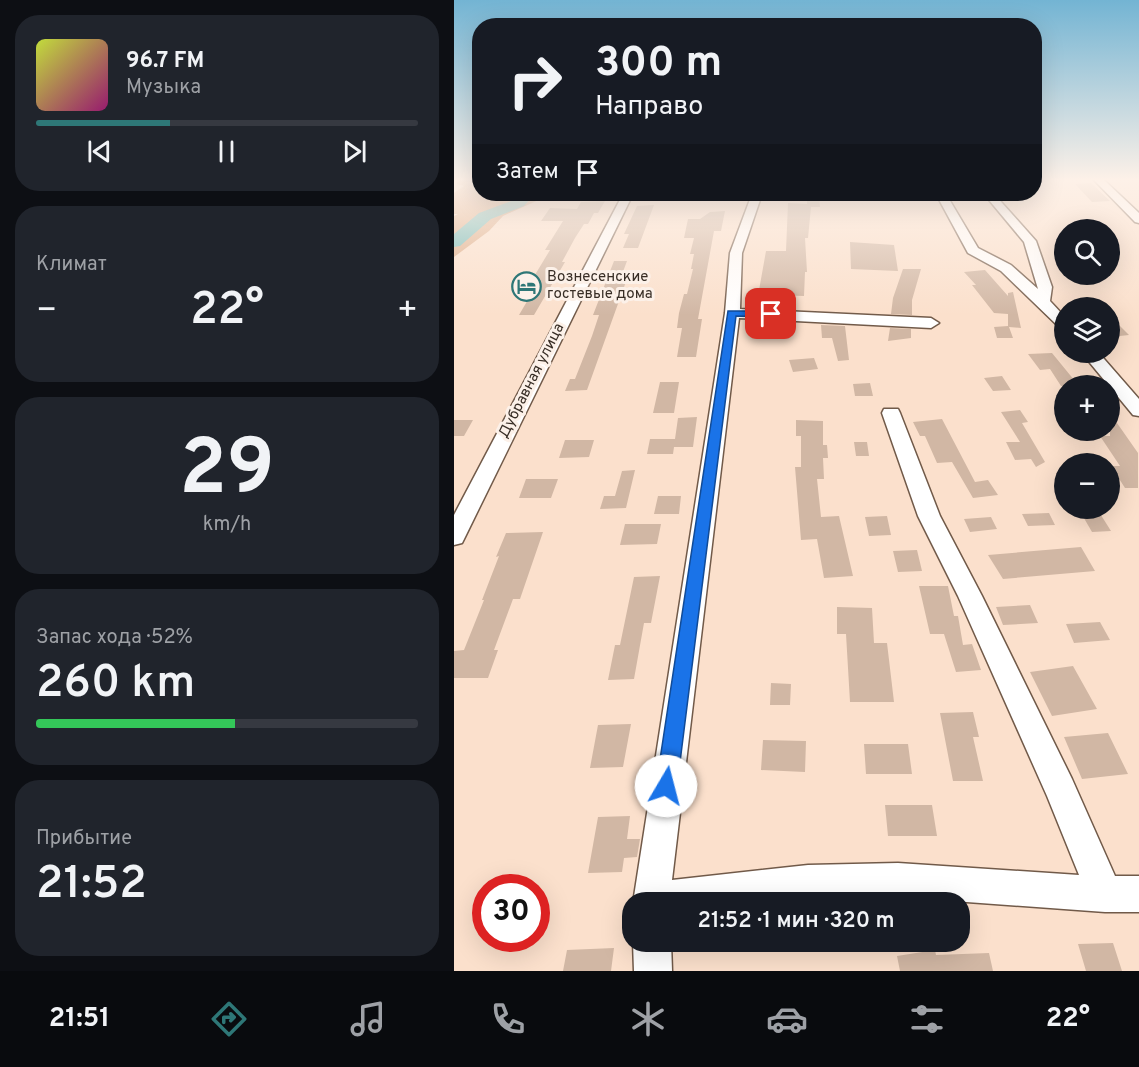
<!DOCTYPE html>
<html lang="ru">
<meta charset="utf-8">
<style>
body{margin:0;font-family:Overpass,sans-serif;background:#20242c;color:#f1f3f6;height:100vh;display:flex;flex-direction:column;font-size:22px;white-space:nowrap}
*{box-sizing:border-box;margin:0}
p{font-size:20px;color:#9ea1a6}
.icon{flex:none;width:33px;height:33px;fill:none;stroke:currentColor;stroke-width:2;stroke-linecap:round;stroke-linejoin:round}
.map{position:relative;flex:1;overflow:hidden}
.drawer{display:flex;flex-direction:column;gap:15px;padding:15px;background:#0d0f14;width:454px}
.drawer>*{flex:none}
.banner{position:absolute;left:18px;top:18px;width:570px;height:183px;border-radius:24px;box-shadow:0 6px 24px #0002;background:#171b24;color:#f1f3f6;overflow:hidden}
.controls{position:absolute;left:600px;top:219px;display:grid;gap:12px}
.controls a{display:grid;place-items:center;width:66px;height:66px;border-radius:50%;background:#171b24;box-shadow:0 6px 24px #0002;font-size:30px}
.speed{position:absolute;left:18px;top:874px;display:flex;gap:12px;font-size:30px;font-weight:700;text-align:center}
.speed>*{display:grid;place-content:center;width:78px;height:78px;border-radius:50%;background:#171b24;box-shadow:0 6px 24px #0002;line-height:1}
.speed .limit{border:9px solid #d22;background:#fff;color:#111}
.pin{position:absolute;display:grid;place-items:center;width:51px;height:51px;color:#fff;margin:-26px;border-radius:12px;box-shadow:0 3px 9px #0006}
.me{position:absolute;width:66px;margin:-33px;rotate:8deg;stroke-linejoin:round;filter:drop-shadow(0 0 4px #0008)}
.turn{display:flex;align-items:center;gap:21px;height:126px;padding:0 24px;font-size:27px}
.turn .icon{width:78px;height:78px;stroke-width:2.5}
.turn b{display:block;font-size:42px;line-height:51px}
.then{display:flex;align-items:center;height:57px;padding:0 24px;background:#0003;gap:12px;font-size:22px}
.big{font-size:45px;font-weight:600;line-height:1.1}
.drawer .tile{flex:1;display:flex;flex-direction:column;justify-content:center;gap:9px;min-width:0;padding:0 21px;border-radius:24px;background:#20242c}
.drawer .dial{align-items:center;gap:0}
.dial b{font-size:78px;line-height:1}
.song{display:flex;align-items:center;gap:18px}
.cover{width:72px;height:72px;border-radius:9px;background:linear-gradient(135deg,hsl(70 70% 55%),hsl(320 70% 35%))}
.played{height:6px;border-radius:3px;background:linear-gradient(90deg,#2e7777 35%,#363941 35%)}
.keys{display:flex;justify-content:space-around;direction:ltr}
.heat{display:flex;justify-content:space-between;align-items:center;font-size:33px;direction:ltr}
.charge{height:9px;border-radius:4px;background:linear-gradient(90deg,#34c759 52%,#363941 0)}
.trip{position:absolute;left:168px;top:892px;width:348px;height:60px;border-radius:24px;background:#171b24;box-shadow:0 6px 24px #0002;font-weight:600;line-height:60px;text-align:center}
.dock{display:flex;height:96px;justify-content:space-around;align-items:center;background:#090b0e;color:#9ea1a6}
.dock .icon{width:42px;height:42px}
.dock .on{color:#2e7777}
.dock b{font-size:27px;color:#f1f3f6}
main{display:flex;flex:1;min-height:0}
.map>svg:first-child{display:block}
</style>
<main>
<section class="drawer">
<div class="tile">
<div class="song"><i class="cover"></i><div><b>96.7 FM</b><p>Музыка</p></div></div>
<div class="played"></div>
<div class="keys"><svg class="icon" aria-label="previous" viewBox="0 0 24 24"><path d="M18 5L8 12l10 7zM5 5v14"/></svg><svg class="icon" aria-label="pause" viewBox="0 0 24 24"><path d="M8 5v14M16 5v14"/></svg><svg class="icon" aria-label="next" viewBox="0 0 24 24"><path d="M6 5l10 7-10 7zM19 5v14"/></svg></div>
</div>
<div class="tile"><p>Климат</p>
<div class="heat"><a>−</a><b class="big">22°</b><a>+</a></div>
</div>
<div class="tile dial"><b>29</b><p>km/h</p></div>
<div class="tile"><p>Запас хода · 52%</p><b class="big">260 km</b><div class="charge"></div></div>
<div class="tile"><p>Прибытие</p><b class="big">21:52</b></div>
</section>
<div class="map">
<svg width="685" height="971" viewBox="0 0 685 971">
<rect width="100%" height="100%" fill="#fbe0cc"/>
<!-- forest -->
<path fill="#dba882" d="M5,179H25L26,194H98L49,216L35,231L0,257V216L4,214H0V193L10,186L3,184Z"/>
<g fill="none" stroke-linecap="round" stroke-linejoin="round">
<!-- river -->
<path fill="#64b5b4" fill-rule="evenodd" d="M66,194H81L70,206L37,219L6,246L0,247V234L25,213L60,200Z"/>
</g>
<!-- building -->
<path fill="#d1b7a4" d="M637,183L656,201L638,202L621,184Z
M353,194H365L366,207H357L354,238H351L353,272H351L350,296L320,295L318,308L302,307L312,251H332L334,203L353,204Z
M151,201L144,213H140L134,224H130L121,238L108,262H111L80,315H65L75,298H67L96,250H91L109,221H87L96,208L123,209L127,202Z
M200,205L184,248H169L175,234H170L183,206Z
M271,211L267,231H260L244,319H248L242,357H223L228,328H223L225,313L230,294H233L239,269H237L240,254H236L240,238H230L234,219H246L256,212Z
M396,242L440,245L444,271L397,269Z
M160,261H173L167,277L174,276L133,390L111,391L116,379H121L138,336L145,315H139Z
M449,269H467L458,300V315L437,314L439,298Z
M531,270L554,296V293L559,292L567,328L555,327L559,338H543L540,327L554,326V314L540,313L518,285H522L510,272Z
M656,316L675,335L656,337Z
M367,325L391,326L395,360L384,361L378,338H368Z
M436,328L457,329V338L434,341Z
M598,353L625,386H607L596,369L586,370L574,354Z
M360,358L364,369L339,372L335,360Z
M548,376L557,390L539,391L530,378Z
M206,382H225L220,413H199Z
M416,383L419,396H401L399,384Z
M566,410L574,422L568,423L591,462L582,467L577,459L561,460L552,442H566L547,412Z
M656,413L684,453V488H671L657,466H666L646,436H656Z
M243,417L239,447H220L219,454H193L196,439H221L224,418Z
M488,419L521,482L534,480L544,495L519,498L498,462L483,463L471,436H466L459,422Z
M0,420H19L10,436H0Z
M342,420L369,421V445H373L374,458H369L370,479H363L367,517L385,516L399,576L370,578L363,539L347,540L341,467H347V436H342Z
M111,440H140L135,457L105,458Z
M400,442H413L415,456H402Z
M181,470L172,508L146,509L150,496H161L168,471Z
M72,479H104L97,498H65Z
M204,496H227L225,514H200Z
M645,512L657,531L638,532L627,513Z
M595,513L601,525L574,526L568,514Z
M433,516L437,535L415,536L411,517Z
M537,517L543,529L516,532L510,519Z
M171,524H207L203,544L166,545Z
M89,532L66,599H59L40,650H44L34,678H0V651L10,650L30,600H28L45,556L42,557L52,533Z
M627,547L641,571L549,579L534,555Z
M463,550L468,571L444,572L439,551Z
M206,576L197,623H190L180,679L154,680L161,645H166L180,577Z
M465,586H494L500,616H504L509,645L518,644L527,670L502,672L490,634H476Z
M576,605L584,623L549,625L542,607Z
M383,607L418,608L420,643H433L440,702H396L392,634H383Z
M646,622L656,640L620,643L612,624Z
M619,666L643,709L598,716L576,672Z
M317,683L337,684L336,705H316Z
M519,712L525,737H519L529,781H499L486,713Z
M177,724L169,767L136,768L144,725Z
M654,733L674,774L628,779L610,737Z
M309,740L352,741L351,772L307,770Z
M410,744H454L458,774H412Z
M431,805H478L483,836H434Z
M176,816L173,839H186L183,857L170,858L168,872L134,873L144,817Z
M659,943L668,971H632L624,944Z
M160,948L157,971H109L113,950Z
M481,950L482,955L535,953L539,971H446L443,956Z"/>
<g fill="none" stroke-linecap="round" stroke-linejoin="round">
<defs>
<path id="minor" d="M639,179H649L685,213V223L681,222Z
M169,194H179L11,537L8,543L0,545V515Z
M298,194H308L288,253L286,309L477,318L485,323L477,328L285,318L218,880L354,865L444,863L625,875L593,796L504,596L464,516L428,413L430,409H444L446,413L486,516L528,596L618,779L661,876H685V912H651L444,897L354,899L324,903H179L271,313L276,253Z
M482,194H492L524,248L557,265L584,289L570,242L530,194H540L582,241L598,287L596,301L610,316V328L605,327L547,271L514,253Z
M627,352H644L685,399V416L679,415Z
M179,942H217L218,971H180Z"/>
</defs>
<!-- minor casing -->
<use href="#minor" stroke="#715a49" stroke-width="3"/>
<!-- minor -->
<use href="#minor" fill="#fff" fill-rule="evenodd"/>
</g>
<!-- sky -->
<linearGradient id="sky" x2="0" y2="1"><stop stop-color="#73b4d3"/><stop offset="0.57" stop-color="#fdf1e8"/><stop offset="1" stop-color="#fdf1e8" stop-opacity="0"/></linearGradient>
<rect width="685" height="315" fill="url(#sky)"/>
<!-- route -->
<path fill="#1a73e8" stroke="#114b97" stroke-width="1.5" d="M274,311H317L322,314L317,317L282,316L223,786L220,793L212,796L205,793L202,786Z"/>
<!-- icons -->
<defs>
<symbol id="hotel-ring" viewBox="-11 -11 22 22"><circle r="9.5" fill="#fcf1e9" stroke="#2e7777" stroke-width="1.5"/><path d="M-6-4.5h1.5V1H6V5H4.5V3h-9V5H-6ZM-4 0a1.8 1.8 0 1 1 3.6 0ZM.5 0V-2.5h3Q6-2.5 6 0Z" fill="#2e7777"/></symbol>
</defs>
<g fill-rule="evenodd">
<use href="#hotel-ring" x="56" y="270" width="33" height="33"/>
</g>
<g text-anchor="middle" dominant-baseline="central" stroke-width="6" stroke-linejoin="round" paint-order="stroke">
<!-- far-poi labels -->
<g font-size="15" fill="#382e26" stroke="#fcf1e9" text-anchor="start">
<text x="93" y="277">Вознесенские<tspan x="93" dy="17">гостевые дома</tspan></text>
</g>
<!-- far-street labels -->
<g font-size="15" fill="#382e26" stroke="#fcf1e9">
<text transform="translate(78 381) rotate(-63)">Дубравная улица</text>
</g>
</g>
</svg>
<div class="controls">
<a><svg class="icon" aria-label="search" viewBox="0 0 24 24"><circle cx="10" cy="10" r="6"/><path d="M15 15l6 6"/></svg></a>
<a><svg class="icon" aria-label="layers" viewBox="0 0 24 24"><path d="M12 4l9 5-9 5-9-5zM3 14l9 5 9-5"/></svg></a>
<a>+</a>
<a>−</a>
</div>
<div class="speed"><div class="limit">30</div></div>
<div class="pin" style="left:317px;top:314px;background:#d93025"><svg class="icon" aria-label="arrive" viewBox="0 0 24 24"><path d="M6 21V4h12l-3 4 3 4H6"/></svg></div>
<svg class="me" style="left:212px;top:786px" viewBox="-20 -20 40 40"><circle r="19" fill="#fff"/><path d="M0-13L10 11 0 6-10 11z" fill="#1a73e8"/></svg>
<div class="trip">21:52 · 1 мин · 320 m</div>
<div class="banner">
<div class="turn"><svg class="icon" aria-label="right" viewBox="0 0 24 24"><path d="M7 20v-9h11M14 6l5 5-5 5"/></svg><div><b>300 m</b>Направо</div></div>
<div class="then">Затем<svg class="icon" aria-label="arrive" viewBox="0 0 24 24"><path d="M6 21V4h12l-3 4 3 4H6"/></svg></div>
</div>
</div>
</main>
<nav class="dock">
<b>21:51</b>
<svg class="icon on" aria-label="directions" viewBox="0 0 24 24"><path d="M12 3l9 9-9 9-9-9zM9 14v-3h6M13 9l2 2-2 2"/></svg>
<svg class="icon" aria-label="music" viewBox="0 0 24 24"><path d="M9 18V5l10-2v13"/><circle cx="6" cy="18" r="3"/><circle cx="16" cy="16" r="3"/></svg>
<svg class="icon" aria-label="phone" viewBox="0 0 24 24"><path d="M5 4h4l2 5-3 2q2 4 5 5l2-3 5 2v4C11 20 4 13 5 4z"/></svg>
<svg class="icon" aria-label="climate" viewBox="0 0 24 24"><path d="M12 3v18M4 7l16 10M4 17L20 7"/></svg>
<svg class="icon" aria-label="car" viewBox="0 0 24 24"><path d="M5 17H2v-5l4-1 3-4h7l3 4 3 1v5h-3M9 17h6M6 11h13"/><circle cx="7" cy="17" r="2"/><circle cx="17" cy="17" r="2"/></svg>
<svg class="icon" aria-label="filters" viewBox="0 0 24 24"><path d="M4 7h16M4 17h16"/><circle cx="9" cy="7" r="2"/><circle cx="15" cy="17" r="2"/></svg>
<b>22°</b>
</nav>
